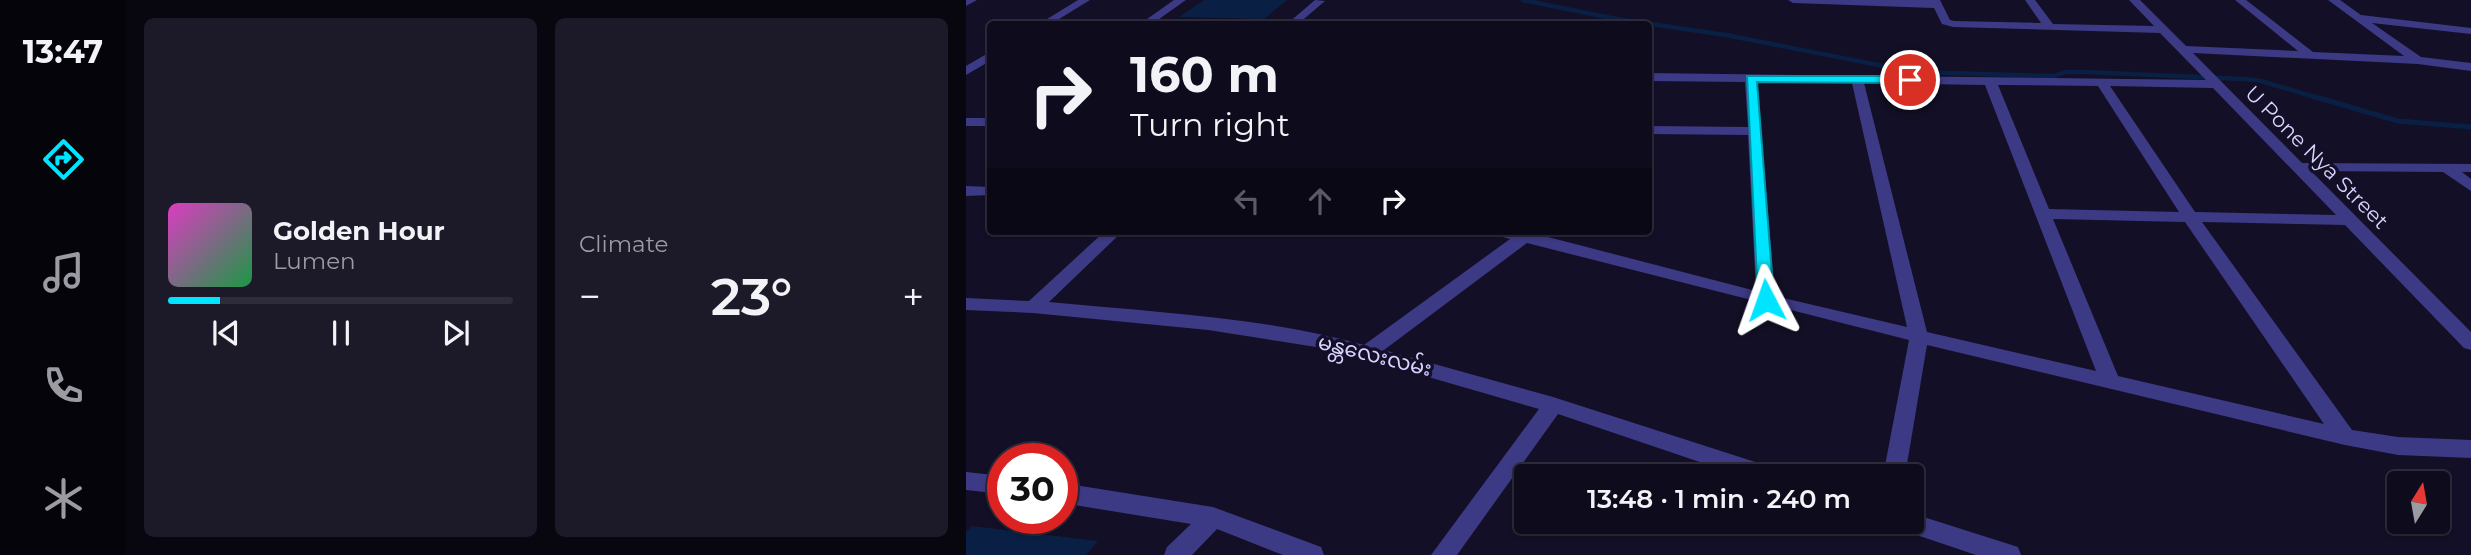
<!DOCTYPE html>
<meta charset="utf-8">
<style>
body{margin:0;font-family:Montserrat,"Noto Sans Myanmar",sans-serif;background:#1c1929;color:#f1f3f6;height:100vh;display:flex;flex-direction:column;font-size:26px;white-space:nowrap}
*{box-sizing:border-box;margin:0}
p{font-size:23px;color:#9b9ba3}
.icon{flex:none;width:38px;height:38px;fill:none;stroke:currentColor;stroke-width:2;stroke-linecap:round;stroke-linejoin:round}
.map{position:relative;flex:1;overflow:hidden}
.details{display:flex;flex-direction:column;gap:18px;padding:18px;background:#08060f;width:840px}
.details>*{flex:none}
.top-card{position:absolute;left:21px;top:21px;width:665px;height:214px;border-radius:7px;box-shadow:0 2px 5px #0004,0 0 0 2px #2e2b3b;background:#0e0b1c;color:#f1f3f6;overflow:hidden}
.needle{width:46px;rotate:11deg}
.fabs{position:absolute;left:1421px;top:471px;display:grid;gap:14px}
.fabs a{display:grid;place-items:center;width:63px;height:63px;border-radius:7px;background:#0e0b1c;box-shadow:0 2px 5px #0004,0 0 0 2px #2e2b3b;font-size:35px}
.speed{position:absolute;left:21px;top:443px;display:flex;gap:14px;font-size:35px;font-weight:700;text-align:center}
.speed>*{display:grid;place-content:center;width:91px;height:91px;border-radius:50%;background:#0e0b1c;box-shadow:0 2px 5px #0004,0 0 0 2px #2e2b3b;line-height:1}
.speed .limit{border:10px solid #d22;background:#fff;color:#111}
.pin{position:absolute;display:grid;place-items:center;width:60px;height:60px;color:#fff;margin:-30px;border:4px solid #fff;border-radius:50%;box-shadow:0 2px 7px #0007}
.me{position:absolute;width:77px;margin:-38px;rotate:356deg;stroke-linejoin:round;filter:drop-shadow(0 0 5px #0008)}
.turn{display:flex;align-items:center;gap:24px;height:147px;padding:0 28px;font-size:32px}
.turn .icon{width:91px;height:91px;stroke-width:2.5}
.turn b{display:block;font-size:49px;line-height:60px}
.lanes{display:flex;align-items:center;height:66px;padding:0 28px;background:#0003;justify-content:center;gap:35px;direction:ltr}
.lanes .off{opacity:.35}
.big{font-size:52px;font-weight:600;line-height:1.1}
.details .tile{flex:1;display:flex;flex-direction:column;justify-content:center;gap:10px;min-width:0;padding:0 24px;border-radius:10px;background:#1c1929}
.song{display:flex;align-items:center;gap:21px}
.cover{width:84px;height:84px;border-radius:10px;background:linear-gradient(135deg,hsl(310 70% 55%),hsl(140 70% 35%))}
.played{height:7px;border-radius:4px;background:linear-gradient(90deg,#00e5ff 15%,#2e2b3b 15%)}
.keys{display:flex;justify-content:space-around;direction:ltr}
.heat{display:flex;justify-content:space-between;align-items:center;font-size:38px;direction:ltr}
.details .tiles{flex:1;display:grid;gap:18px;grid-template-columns:repeat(2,1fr)}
.trip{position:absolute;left:548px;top:464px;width:410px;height:70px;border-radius:7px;background:#0e0b1c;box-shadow:0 2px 5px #0004,0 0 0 2px #2e2b3b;font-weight:600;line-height:70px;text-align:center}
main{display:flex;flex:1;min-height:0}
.tab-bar{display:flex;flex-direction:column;width:126px;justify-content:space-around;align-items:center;background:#06040b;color:#9b9ba3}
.tab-bar .icon{width:49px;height:49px}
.tab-bar .on{color:#00e5ff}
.tab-bar b{font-size:32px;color:#f1f3f6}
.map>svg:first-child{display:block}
</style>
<main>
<nav class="tab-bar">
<b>13:47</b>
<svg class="icon on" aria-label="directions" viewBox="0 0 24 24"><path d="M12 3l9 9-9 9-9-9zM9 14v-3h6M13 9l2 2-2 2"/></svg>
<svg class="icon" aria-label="music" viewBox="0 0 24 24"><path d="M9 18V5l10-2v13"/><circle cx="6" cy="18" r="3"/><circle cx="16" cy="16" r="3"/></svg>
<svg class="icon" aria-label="phone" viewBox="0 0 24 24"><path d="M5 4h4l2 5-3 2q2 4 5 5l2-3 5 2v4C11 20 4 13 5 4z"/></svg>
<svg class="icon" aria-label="climate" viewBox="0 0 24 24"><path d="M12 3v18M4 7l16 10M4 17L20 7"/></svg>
</nav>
<section class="details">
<div class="tiles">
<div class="tile">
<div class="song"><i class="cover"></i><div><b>Golden Hour</b><p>Lumen</p></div></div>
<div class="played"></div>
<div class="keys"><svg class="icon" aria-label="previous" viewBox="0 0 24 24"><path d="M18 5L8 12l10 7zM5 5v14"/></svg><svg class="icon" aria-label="pause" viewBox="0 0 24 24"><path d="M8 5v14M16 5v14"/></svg><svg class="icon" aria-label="next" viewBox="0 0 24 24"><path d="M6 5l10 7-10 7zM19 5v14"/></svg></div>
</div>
<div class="tile"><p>Climate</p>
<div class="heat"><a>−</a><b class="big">23°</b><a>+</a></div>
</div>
</div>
</section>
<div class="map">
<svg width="1505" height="555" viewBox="0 0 1505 555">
<rect width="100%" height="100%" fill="#130f26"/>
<!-- water -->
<path fill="#0a1f44" d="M238,0H321L298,19L213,17Z
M6,526L132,541L120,555H0V532Z"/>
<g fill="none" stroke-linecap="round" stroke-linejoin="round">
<!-- stream-far1 -->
<path stroke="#0a1f44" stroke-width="4.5" d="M557,0L650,19L760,35L948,72L1088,76L1099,72H1118L1278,79L1295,81L1352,98"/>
<!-- stream -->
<path stroke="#0a1f44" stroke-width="5" d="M1346,96L1432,121L1505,127"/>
<!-- minor -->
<path fill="#3d3a85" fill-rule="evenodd" d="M0,0H11L0,6Z
M112,0H124L85,24H73Z
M208,0H220L186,24H174Z
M349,0L359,1L332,24H321Z
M822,0H974L984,20L988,21L1075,23L1059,0H1069L1087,24L1188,26L1163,0H1174L1220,46L1332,51L1269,0H1280L1347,52L1438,56L1362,0H1374L1395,15L1505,28V34L1406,23L1455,57L1505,63V71L1452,64L1227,53L1336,163L1505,164V172H1496L1505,179V191L1477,172L1345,171L1505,332V350L1498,348L1379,225L1236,222L1386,430L1432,437L1505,440V458L1432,455L1379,445L961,345L939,476H917L943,340L561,243L418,350L587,397L811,469L814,476H775L592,414L491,555H465L573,409L369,350L242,330L67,313L0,310V298L63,301L139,231H157L83,302C186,312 298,317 398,345L544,239L525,234L523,231H559L790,291L782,135L682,134V126L782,127L779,82L682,81V73L1240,80L1194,33L987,27L976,24L968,8L827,3ZM791,82L886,83L941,327L809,296ZM898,83L1019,85L1130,371L961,332ZM1032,85L1132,86L1213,212L1083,209ZM1144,86L1247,88L1370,215L1229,212ZM1087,219L1219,222L1358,424L1152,376Z
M24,52V61L0,75V66Z
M0,118H24V126H0Z
M0,186L24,187V195L0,196Z
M0,472L37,476V494L0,490Z
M96,483L247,507L355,547L358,555H317L251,529L226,555H198L201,547L225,524L96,503Z
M945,513L1052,547L1055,555H1010L933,529L929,522H945Z"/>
</g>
<!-- route -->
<path fill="#00e5ff" stroke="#0095a6" stroke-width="2" d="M781,76H944L950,80L944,83L791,82L808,300L800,305L792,300Z"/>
<g text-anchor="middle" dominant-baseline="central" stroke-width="7" stroke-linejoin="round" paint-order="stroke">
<!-- street labels -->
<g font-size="21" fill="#d9d4ff" stroke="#130f26">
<text transform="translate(1351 157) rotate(45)">U Pone Nya Street</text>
<text transform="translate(409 355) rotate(14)">မန္တလေးလမ်း</text>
</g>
</g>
</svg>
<div class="fabs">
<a><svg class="needle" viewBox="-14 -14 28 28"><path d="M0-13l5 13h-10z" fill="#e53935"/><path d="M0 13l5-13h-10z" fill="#9b9ba3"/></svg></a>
</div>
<div class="speed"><div class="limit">30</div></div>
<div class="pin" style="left:944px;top:80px;background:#d93025"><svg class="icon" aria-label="arrive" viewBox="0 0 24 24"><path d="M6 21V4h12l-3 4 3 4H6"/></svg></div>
<svg class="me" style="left:800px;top:300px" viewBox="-20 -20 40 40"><path d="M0-17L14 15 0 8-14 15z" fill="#00e5ff" stroke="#fff" stroke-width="4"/></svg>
<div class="trip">13:48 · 1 min · 240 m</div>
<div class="top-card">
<div class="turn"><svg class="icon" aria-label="right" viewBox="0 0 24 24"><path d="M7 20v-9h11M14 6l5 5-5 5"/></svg><div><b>160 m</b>Turn right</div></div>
<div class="lanes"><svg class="icon off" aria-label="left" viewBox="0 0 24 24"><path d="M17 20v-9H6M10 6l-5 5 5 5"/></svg><svg class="icon off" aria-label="ahead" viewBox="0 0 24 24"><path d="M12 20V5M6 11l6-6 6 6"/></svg><svg class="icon" aria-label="right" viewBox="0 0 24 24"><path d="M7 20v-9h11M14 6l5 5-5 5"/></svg></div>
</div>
</div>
</main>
